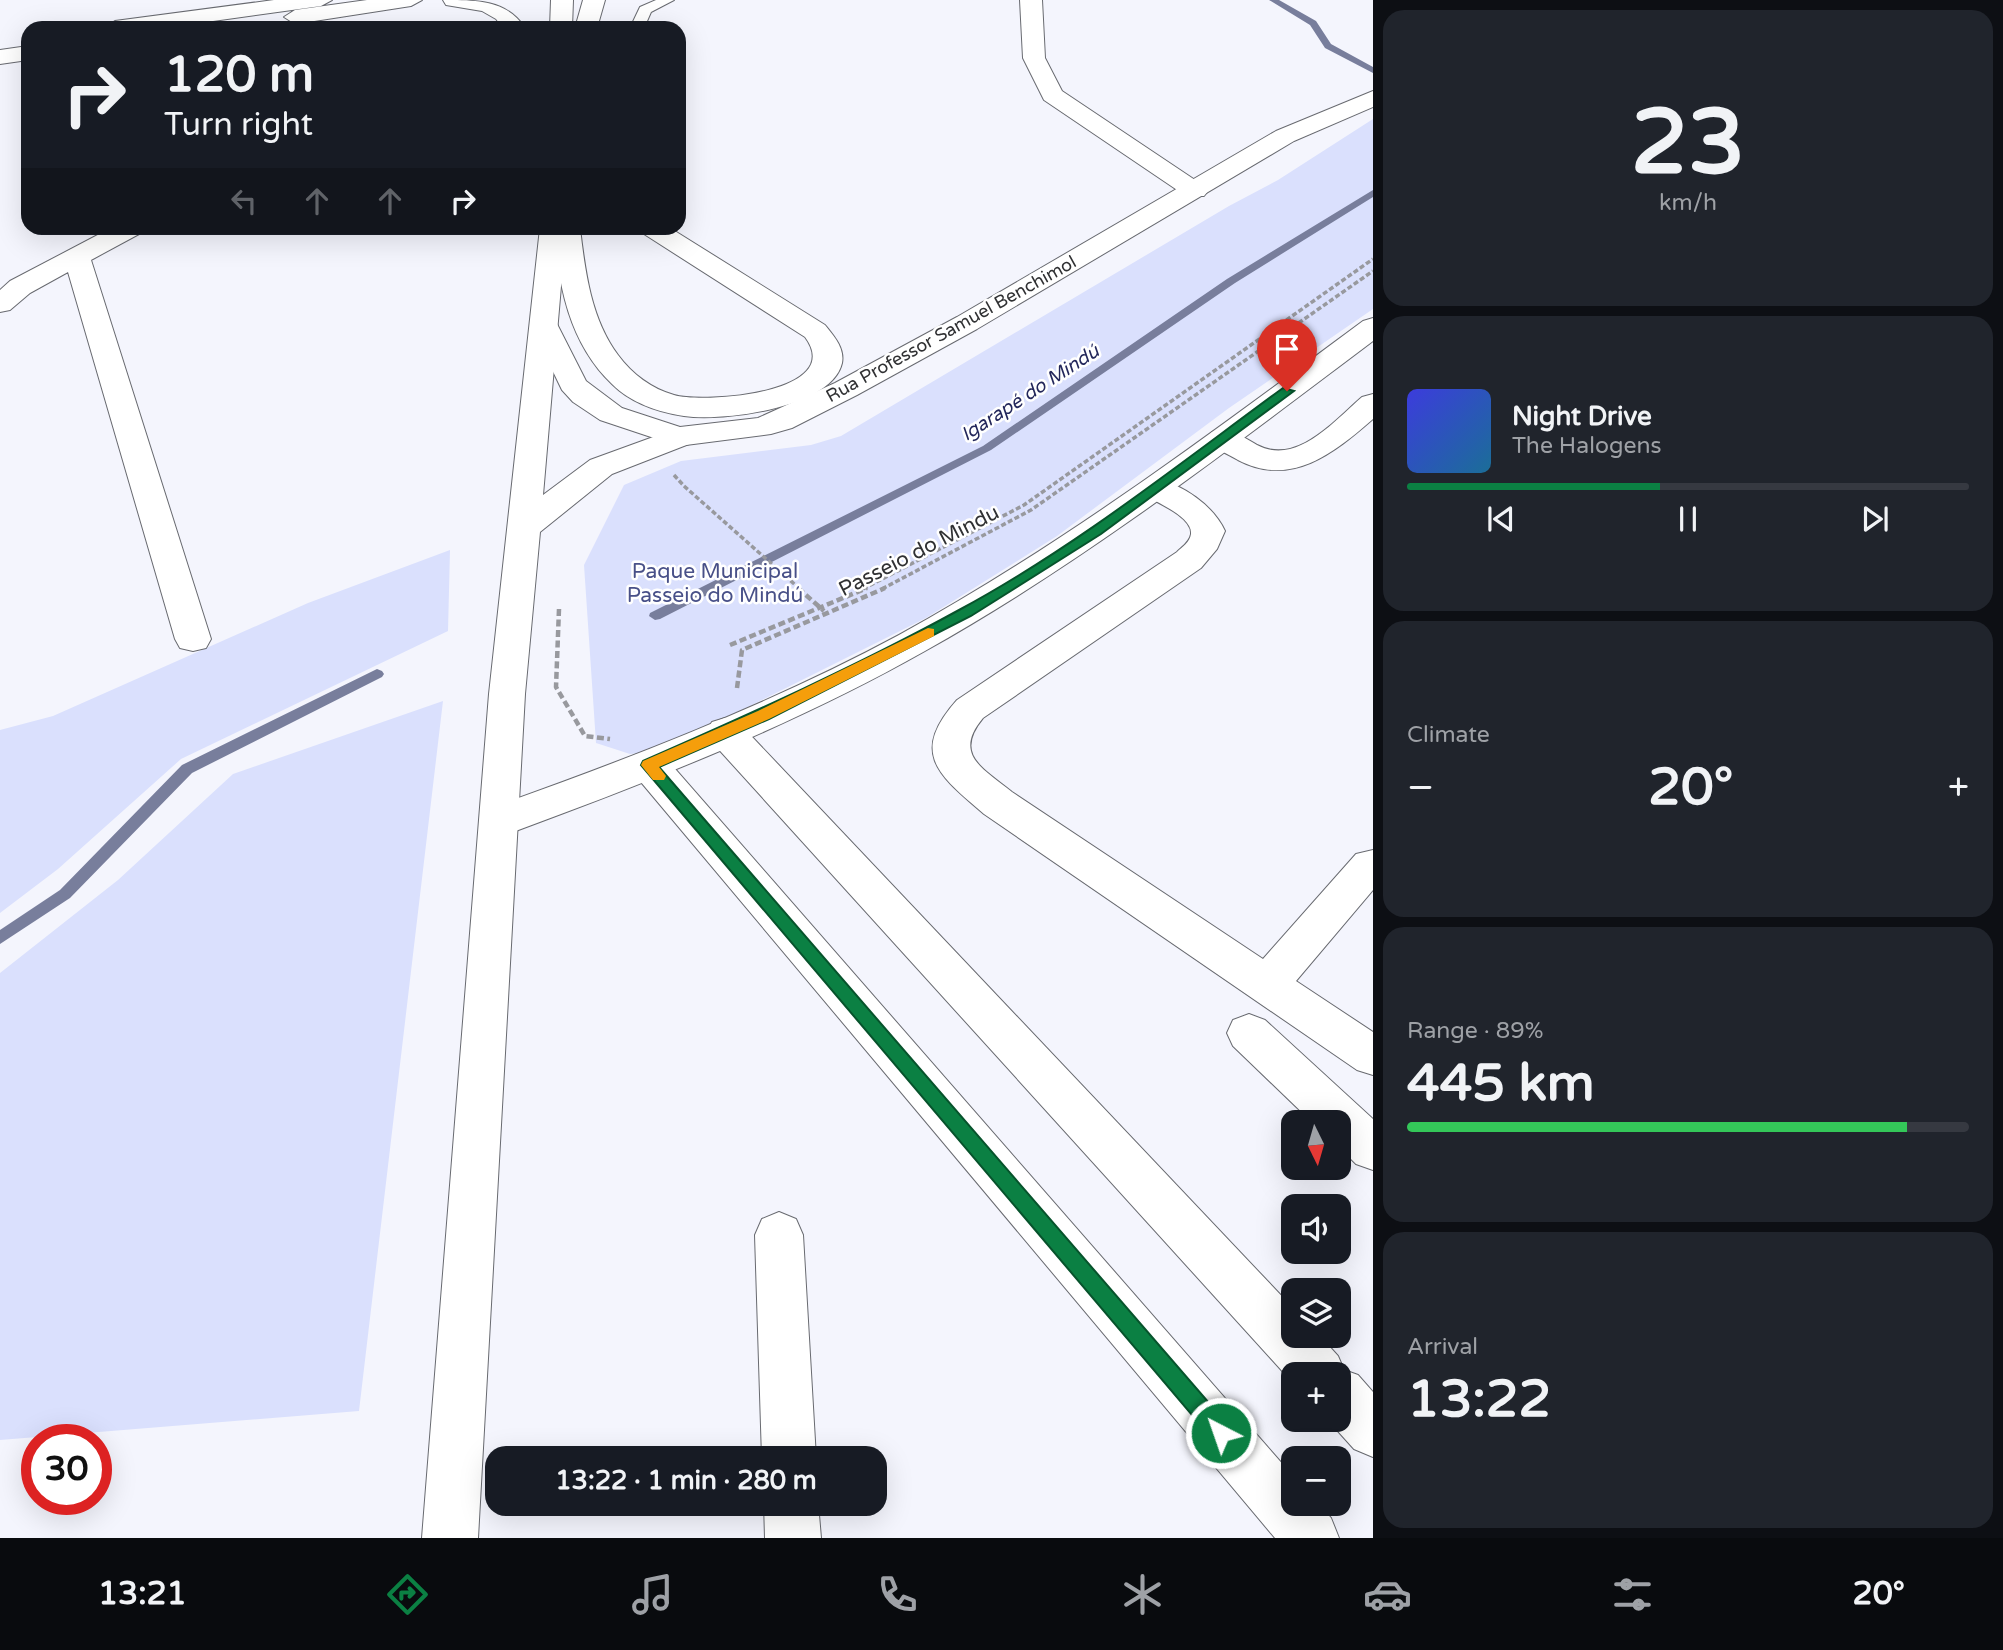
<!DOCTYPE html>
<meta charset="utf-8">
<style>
body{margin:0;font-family:"Varela Round",sans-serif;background:#20242c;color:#f1f3f6;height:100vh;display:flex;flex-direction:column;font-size:26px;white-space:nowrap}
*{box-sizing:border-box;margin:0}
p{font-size:23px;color:#9ea1a6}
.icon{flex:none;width:38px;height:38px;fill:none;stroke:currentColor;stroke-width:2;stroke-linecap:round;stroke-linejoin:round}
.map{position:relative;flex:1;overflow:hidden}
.side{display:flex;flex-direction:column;gap:10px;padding:10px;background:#0d0f14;width:630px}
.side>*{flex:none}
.top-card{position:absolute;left:21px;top:21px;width:665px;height:214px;border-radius:21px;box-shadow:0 7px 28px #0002;background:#171b24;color:#f1f3f6;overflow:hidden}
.needle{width:46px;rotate:175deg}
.tools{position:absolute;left:1281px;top:1110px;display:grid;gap:14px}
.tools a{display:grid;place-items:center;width:70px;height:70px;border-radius:14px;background:#171b24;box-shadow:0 7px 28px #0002;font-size:35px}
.speed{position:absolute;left:21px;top:1424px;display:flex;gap:14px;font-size:35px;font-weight:700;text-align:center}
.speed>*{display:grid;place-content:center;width:91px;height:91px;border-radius:50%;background:#171b24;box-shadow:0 7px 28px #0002;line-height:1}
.speed .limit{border:10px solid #d22;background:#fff;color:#111}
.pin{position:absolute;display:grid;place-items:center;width:60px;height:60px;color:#fff;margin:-72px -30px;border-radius:50% 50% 50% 0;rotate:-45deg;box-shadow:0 0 7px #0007}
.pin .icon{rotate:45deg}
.me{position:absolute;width:77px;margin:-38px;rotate:319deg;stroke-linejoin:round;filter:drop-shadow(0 0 5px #0008)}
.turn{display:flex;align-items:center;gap:24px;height:147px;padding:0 28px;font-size:32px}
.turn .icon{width:91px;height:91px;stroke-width:2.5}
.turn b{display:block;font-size:49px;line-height:60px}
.lanes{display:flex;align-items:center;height:66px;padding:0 28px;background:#0003;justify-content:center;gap:35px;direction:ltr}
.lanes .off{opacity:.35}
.big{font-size:52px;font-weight:800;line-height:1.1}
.side .tile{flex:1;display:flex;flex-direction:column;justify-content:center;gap:10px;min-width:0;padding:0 24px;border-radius:21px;background:#20242c}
.side .dial{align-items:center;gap:0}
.dial b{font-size:91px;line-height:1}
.song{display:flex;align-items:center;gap:21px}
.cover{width:84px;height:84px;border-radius:10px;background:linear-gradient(135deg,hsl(240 70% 55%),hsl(200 70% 35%))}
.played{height:7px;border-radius:4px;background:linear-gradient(90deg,#0b8043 45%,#363941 45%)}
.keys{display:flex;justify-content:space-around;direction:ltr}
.heat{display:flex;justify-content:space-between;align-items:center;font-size:38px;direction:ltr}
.charge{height:10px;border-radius:5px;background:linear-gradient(90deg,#34c759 89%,#363941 0)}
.trip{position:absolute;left:485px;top:1446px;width:402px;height:70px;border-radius:21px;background:#171b24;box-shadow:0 7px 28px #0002;font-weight:800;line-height:70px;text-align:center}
.menu{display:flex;height:112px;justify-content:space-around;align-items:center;background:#090b0e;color:#9ea1a6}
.menu .icon{width:49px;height:49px}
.menu .on{color:#0b8043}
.menu b{font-size:32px;color:#f1f3f6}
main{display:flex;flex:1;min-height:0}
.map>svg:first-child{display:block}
</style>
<main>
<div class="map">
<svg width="1373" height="1538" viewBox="0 0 1373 1538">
<rect width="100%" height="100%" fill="#f4f5fd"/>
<!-- green -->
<path fill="#dae0fd" d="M1373,119V309L1229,408L1057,536L926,618L660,751L630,754L596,743L584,565L624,485L681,461L811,445L841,436L1229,206L1278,180Z
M450,550L448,631L181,759L58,869L0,913V730L53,716L308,603Z
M443,701L359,1411L0,1440V973L118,880L233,774Z"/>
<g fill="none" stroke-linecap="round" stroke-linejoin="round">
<!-- stream -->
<path fill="#787e9c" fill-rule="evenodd" d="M1269,0H1279L1316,21L1331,44L1373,67V73L1325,48L1310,25Z
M1373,190V197L1235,283L991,450L660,619L655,620L649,616L650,613L983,446L1227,279Z
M377,669L382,671L384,674L382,677L192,773L70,898L0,944V930L60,890L182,765Z"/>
<defs>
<path id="service" d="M656,0H674L651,12L644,28H630L640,7Z"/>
<path id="minor" d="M1020,0H1042L1045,58L1062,91L1204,186L1208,191L1204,196H1186L1044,100L1023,58Z
M111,228H143L139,234L91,260L211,639L206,648L193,651L180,648L175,639L68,272L30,293L10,310L0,312V290L10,281Z
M1373,394V419C1334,453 1291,488 1238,460C1228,454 1214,449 1207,439L1212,432C1230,428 1242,436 1257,445C1297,466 1334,421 1362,397Z
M1155,478C1183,485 1213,505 1225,531L1217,549L1201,568L983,718C952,755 984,769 1012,792L1263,959L1356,854L1373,850V890L1296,981L1373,1032V1075L1357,1070L984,814C939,775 909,754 957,700L1177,552C1182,547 1190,542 1191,534C1193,517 1156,502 1144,495L1139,488L1144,481Z
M725,718L738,722L1293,1308V1335H1319L1338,1356L1344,1370L1358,1375L1373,1392V1457L1354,1449L1327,1419H1339V1374H1293V1383L712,742L706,732L712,722Z
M649,751L663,755L1293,1476V1503H1317L1331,1518L1339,1538H1275L635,775L630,765L635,755Z
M1249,1014L1265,1020L1373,1119V1170L1356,1164L1339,1147V1122H1312L1233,1046L1227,1033L1233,1020Z
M779,1212L796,1219L803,1235L816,1458H762L755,1235L762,1219Z
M764,1503H818L821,1538H765Z"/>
<path id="tertiary" d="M1373,91V107L1294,141L977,329L857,395L792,428L771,434L678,446L600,420L573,402L562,390L531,326L535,320L545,317L555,320L586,381L622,408L680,427L758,418L835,383L957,317L1276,131Z
M1373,318V341C1228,450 1084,562 925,651C794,725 654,780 513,832L499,836L485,832L479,821L485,810C626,760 767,706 899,635C1063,545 1213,432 1363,321Z"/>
<path id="secondary" d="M551,0H573L572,28H550Z
M540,228H566L543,495L590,460L678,428L689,430L694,437L689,444L612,474L540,532L525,694L478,1538H422L489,694Z"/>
<path id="primary" d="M274,0H332L321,6L163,28H104L115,21Z
M367,0H422L411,6L295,24L284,17L295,10Z
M443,0C477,0 507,0 525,28H503L496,19L482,11L446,5Z
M583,0H605L597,28H575Z
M28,46V60L0,64V50Z
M554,228H580C585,271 591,319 618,355C632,374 652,389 674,395C705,404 847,393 805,337L644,234L640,228H670L825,325C833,335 845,348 842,363C832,408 722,422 684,416C658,412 631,403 612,384C569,343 558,284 554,228Z"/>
</defs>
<!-- service casing -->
<use href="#service" stroke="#686a70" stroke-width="2"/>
<!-- minor casing -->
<use href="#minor" stroke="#686a70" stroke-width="2"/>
<!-- tertiary casing -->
<use href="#tertiary" stroke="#686a70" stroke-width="2"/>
<!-- secondary casing -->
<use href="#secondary" stroke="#686a70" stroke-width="2"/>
<!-- primary casing -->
<use href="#primary" stroke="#686a70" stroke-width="2"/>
<!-- path-far1 -->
<path stroke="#98999e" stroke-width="3.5" stroke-dasharray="5 2.5" stroke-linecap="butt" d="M674,475L684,486
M863,589L1024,505L1373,259
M882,589L1031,510L1373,271"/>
<!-- path -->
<path stroke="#98999e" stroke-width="4.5" stroke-dasharray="7 3.5" stroke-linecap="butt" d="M559,609L556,687L585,736L610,739
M730,645L867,588
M737,688L742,650L885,588"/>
<!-- service -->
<use href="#service" fill="#fff" fill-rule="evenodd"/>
<!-- minor -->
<use href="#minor" fill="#fff" fill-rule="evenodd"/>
<!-- tertiary -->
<use href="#tertiary" fill="#fff" fill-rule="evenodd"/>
<!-- secondary -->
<use href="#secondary" fill="#fff" fill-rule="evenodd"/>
<!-- primary -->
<use href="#primary" fill="#fff" fill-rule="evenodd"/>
<!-- path-bridge-far1 -->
<path stroke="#98999e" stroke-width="3.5" stroke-dasharray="5 2.5" stroke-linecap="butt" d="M684,486L800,589"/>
<!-- path-bridge -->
<path stroke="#98999e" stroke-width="4.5" stroke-dasharray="7 3.5" stroke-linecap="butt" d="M798,588L824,611"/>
</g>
<!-- route -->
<path fill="#0b8043" stroke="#07532c" stroke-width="2" d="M1283,388L1294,391L1101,534L971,616L769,719L659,767L1229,1426L1232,1433L1229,1441L1221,1444L1214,1441L641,765L643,761C750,714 857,666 959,610C1074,548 1178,465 1283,388Z"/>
<!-- slow -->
<path fill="#f59e0b" d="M928,628L934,629V636L769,719L659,767L666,776L664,780H653L641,765L643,761L758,711Z"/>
<g text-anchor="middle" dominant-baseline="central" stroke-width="5" stroke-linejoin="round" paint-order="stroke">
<!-- far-street labels -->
<g font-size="18" fill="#303133" stroke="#fff">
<text transform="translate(951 329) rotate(-29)">Rua Professor Samuel Benchimol</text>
</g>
<!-- far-water labels -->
<g font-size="19" font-style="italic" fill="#23275b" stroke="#fff">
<text transform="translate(1030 393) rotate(-33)">Igarapé do Mindú</text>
</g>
<!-- street labels -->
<g font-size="21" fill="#303133" stroke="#fff">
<text transform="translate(919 551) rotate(-27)">Passeio do Mindu</text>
</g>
<!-- park labels -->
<g font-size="21" fill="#485088" stroke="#fff">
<text x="715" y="571">Paque Municipal<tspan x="715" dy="24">Passeio do Mindú</tspan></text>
</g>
</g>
</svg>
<div class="tools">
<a><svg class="needle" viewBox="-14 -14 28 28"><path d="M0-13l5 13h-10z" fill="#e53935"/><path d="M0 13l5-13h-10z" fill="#9ea1a6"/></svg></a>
<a><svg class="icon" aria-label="sound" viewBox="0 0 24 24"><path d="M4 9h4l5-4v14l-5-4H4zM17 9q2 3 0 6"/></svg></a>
<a><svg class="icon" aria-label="layers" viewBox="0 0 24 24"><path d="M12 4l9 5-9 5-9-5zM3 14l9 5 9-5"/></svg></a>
<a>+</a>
<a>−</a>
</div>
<div class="speed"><div class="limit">30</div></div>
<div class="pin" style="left:1287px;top:391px;background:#d93025"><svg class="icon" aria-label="arrive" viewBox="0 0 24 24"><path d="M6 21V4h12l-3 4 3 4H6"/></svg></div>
<svg class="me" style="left:1221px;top:1433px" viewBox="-20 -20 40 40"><circle r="17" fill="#0b8043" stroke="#fff" stroke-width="3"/><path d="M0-11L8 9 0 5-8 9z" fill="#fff"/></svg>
<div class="trip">13:22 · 1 min · 280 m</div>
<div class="top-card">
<div class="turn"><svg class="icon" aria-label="right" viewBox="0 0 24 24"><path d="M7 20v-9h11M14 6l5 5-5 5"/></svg><div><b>120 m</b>Turn right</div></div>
<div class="lanes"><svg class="icon off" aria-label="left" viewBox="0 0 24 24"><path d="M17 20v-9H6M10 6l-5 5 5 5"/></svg><svg class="icon off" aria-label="ahead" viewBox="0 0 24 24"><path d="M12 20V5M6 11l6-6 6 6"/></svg><svg class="icon off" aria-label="ahead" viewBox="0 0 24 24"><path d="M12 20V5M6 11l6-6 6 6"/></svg><svg class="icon" aria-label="right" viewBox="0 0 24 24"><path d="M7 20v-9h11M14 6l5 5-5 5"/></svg></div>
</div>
</div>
<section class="side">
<div class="tile dial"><b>23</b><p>km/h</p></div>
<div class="tile">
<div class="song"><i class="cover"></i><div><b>Night Drive</b><p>The Halogens</p></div></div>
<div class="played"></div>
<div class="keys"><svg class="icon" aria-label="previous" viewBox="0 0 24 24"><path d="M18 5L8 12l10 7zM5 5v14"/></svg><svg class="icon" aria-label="pause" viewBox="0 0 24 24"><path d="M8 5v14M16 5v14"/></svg><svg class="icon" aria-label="next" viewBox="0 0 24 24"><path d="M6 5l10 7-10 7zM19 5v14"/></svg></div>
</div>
<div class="tile"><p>Climate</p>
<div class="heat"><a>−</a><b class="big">20°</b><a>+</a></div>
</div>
<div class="tile"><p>Range · 89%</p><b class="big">445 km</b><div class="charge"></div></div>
<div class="tile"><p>Arrival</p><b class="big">13:22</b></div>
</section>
</main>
<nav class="menu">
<b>13:21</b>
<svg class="icon on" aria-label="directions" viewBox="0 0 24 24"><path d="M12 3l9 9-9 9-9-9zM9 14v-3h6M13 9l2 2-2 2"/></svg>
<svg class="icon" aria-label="music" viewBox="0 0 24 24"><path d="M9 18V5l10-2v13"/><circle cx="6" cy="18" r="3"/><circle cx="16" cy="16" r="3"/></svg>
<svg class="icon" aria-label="phone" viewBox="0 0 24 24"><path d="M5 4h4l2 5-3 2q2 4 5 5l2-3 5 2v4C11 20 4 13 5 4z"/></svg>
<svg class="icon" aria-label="climate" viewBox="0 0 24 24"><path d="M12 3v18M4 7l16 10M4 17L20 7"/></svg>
<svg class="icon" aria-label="car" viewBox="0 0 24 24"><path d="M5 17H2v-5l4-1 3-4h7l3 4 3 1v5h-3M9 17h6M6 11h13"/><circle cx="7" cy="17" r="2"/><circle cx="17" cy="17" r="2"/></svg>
<svg class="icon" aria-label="filters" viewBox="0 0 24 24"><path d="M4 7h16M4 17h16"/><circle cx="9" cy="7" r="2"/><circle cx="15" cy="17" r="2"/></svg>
<b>20°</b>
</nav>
